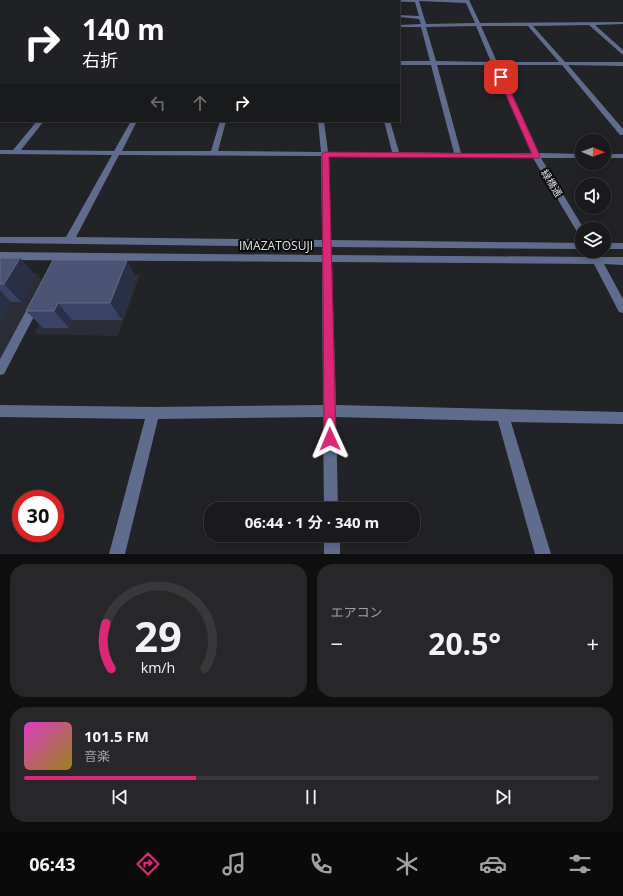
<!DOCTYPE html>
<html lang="ja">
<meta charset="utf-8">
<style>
body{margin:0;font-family:"Open Sans","Noto Sans JP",sans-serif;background:#272729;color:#f1f3f6;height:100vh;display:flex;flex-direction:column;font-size:15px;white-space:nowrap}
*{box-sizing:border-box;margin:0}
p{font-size:13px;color:#9fa1a3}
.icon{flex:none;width:22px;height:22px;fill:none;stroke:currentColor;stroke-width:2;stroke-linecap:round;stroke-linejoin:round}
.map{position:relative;height:554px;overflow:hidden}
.side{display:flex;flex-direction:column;gap:10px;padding:10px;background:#0e0e0f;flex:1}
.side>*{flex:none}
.guide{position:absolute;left:0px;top:0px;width:400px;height:122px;box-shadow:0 2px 10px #0003,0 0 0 1px #38383b;background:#202124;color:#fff;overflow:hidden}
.needle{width:26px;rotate:91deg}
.fabs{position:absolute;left:575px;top:134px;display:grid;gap:8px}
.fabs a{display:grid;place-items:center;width:36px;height:36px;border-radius:50%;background:#1a1a1c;box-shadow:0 2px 10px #0003,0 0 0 1px #38383b;font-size:20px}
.speed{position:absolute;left:12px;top:490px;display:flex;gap:8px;font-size:20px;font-weight:700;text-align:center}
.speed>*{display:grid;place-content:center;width:52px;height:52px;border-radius:50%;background:#1a1a1c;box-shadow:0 2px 10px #0003,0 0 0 1px #38383b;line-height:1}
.speed .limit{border:6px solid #d22;background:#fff;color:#111}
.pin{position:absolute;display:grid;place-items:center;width:34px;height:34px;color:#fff;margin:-17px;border-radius:8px;box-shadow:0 2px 6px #0006}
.me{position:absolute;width:44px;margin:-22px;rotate:359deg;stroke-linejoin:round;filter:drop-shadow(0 0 3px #0008)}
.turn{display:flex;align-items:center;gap:14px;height:84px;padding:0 16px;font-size:18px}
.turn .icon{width:52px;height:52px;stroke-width:2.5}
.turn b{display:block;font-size:28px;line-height:34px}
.lanes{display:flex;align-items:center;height:38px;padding:0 16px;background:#0003;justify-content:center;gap:20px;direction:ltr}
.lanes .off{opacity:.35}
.big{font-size:30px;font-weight:700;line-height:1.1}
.side .card{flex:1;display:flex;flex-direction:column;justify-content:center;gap:6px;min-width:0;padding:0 14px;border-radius:16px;background:#272729}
.side .dial{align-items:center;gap:0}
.dial svg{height:104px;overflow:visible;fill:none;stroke:#38383b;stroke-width:7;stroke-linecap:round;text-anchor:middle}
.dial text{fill:#f1f3f6;stroke:none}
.song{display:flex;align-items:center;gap:12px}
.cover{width:48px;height:48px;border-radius:6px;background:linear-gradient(135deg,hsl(310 70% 55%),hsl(50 70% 35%))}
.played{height:4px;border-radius:2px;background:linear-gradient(90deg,#db2777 30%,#38383b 30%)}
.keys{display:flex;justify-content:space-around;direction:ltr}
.heat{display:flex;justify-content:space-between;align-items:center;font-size:22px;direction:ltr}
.side .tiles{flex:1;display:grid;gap:10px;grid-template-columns:1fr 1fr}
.card:last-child{grid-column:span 2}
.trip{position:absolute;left:204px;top:502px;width:216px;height:40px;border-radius:16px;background:#1a1a1c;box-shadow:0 2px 10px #0003,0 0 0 1px #38383b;font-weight:700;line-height:40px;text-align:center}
.tab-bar{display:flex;height:64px;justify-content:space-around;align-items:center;background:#0a0a0b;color:#9fa1a3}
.tab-bar .icon{width:28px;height:28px}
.tab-bar .on{color:#db2777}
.tab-bar b{font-size:18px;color:#f1f3f6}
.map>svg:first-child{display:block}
</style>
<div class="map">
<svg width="623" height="554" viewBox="0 0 623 554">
<rect width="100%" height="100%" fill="#222326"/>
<!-- built -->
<path fill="#2a2d35" d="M0,273H37L43,282L0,358Z
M68,275H140L118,336L34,334L61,280Z"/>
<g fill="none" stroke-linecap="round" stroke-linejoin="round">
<!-- minor -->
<path fill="#606c8e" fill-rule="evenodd" d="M83,0H88L83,1Z
M136,0H141L136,1Z
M191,0H195V1H191Z
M248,0H252V1H248Z
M305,0H309V1H305Z
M324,0H328V1H324Z
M341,0H469L480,23L623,22V24L595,25L623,50V55L589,25L533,26L565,62H623V66L568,65L623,129V135H620L562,65H499L539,153L582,154V158H541L584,229H582V236L579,235L533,158L329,157L331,240L582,243V249L331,247V255L590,257L587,251H597L600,257H623V265L604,264L623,299V313L619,312L594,264L332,262L336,405L623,412V424L511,422L551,554H535L498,421L336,417L338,509H324L323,417L158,419L125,554H109L145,419L0,417V405L153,407L323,405L322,262L0,260V252L322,255V247L0,243V237H66L112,155L0,154V150H13L37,121H44L21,150L114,151L131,121H137L122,151H211L220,121H226L218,151L321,152L318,121H324L328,152H392L384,121H390L399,152L454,153L431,65H399V61H430L421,27H399V25L421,24L419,19L399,17V15L419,16L415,2ZM419,1L466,3L475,23L426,24ZM476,26L491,62L436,61L426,27ZM481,26H528L559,62H497ZM437,65H493L531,153H461ZM119,155L321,156L322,240L76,237Z
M0,16H1V18H0Z
M1,48V52L0,53V49Z
M0,60H1V64H0Z
M0,78H1L0,83Z
M604,154H623V158H604Z
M604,243H623V249H604Z
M36,299L40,300L41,303L4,374L0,375V359L32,300Z
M324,535H340V554H324Z"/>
<!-- highway -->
<path fill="#c8d4f7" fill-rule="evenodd" d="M0,0H6L1,1V2Z
M9,0H16L8,1Z"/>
</g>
<!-- wall -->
<path fill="#394465" d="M0,258H20L35,276L21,302H11L0,322Z
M136,278L122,320H72L69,328H43L26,311Z"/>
<!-- shaded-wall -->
<path fill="#293046" d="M20,258L35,276L21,302L4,284Z
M127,260L136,278L122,320L110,303Z
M0,290L11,302L0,322Z
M58,303L72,320L69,328L54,311Z"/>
<!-- building -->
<path fill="#4b5573" stroke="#626a84" d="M0,258H20L4,284H0Z
M53,260H127L110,303H58L54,311H26Z"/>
<!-- route -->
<path fill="#db2777" stroke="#8e194d" d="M501,75L504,77L540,156L539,158L329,157L336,439L334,443L330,445L326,443L324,439L322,154L325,152L532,154L498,77Z"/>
<g text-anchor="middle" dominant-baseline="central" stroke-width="4" stroke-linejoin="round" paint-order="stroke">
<!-- far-street labels -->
<g font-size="10" fill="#dfe0e2" stroke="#0c0c0e">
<text transform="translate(552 183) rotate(59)">緑橋通</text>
</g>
<!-- street labels -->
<g font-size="12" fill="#dfe0e2" stroke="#0c0c0e">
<text x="276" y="245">IMAZATOSUJI</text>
</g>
</g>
</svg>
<div class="fabs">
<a><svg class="needle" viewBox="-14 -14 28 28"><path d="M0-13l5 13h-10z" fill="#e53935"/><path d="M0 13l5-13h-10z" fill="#9fa1a3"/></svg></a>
<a><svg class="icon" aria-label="sound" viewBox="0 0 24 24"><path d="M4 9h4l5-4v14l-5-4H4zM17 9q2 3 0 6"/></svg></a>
<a><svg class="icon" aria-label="layers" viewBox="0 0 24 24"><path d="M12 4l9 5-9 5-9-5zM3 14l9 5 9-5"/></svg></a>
</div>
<div class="speed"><div class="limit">30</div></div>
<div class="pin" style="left:501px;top:77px;background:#d93025"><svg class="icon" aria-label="arrive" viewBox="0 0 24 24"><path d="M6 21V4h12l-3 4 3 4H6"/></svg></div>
<svg class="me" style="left:330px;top:439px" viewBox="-20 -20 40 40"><path d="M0-17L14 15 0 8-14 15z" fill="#db2777" stroke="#fff" stroke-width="4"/></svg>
<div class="trip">06:44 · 1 分 · 340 m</div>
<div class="guide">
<div class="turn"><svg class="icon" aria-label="right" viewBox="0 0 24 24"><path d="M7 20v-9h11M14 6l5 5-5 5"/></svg><div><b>140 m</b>右折</div></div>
<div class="lanes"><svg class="icon off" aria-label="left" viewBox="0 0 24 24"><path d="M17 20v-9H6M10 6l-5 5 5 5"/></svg><svg class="icon off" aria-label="ahead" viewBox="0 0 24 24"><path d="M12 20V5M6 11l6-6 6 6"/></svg><svg class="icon" aria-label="right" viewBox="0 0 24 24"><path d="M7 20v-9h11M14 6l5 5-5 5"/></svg></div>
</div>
</div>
<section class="side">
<div class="tiles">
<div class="card dial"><svg viewBox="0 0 100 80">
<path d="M14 69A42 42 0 1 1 86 69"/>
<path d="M14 69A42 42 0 0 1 10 34" stroke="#db2777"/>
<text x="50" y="56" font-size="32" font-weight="700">29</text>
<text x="50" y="72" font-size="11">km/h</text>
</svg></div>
<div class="card"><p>エアコン</p>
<div class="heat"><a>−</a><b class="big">20.5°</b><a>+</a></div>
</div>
<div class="card">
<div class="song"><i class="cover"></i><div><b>101.5 FM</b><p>音楽</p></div></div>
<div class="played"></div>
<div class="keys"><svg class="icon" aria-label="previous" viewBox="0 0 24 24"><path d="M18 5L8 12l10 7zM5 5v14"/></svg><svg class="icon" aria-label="pause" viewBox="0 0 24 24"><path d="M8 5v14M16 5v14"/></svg><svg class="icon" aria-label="next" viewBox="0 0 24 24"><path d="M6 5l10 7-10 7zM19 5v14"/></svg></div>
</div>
</div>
</section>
<nav class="tab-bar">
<b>06:43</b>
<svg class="icon on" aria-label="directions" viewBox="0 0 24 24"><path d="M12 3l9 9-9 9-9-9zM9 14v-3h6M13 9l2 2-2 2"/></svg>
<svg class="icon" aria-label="music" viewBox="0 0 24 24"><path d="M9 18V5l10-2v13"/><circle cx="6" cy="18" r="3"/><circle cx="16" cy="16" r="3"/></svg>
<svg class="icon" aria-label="phone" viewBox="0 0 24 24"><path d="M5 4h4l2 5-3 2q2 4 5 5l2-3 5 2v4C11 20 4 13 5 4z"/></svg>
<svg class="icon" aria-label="climate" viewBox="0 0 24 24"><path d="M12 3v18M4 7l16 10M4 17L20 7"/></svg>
<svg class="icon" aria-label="car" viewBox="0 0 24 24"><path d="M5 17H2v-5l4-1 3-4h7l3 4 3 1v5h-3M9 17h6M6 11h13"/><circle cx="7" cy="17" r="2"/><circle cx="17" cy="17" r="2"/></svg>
<svg class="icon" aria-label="filters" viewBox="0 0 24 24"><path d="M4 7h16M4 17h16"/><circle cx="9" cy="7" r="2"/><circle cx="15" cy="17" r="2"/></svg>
</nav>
